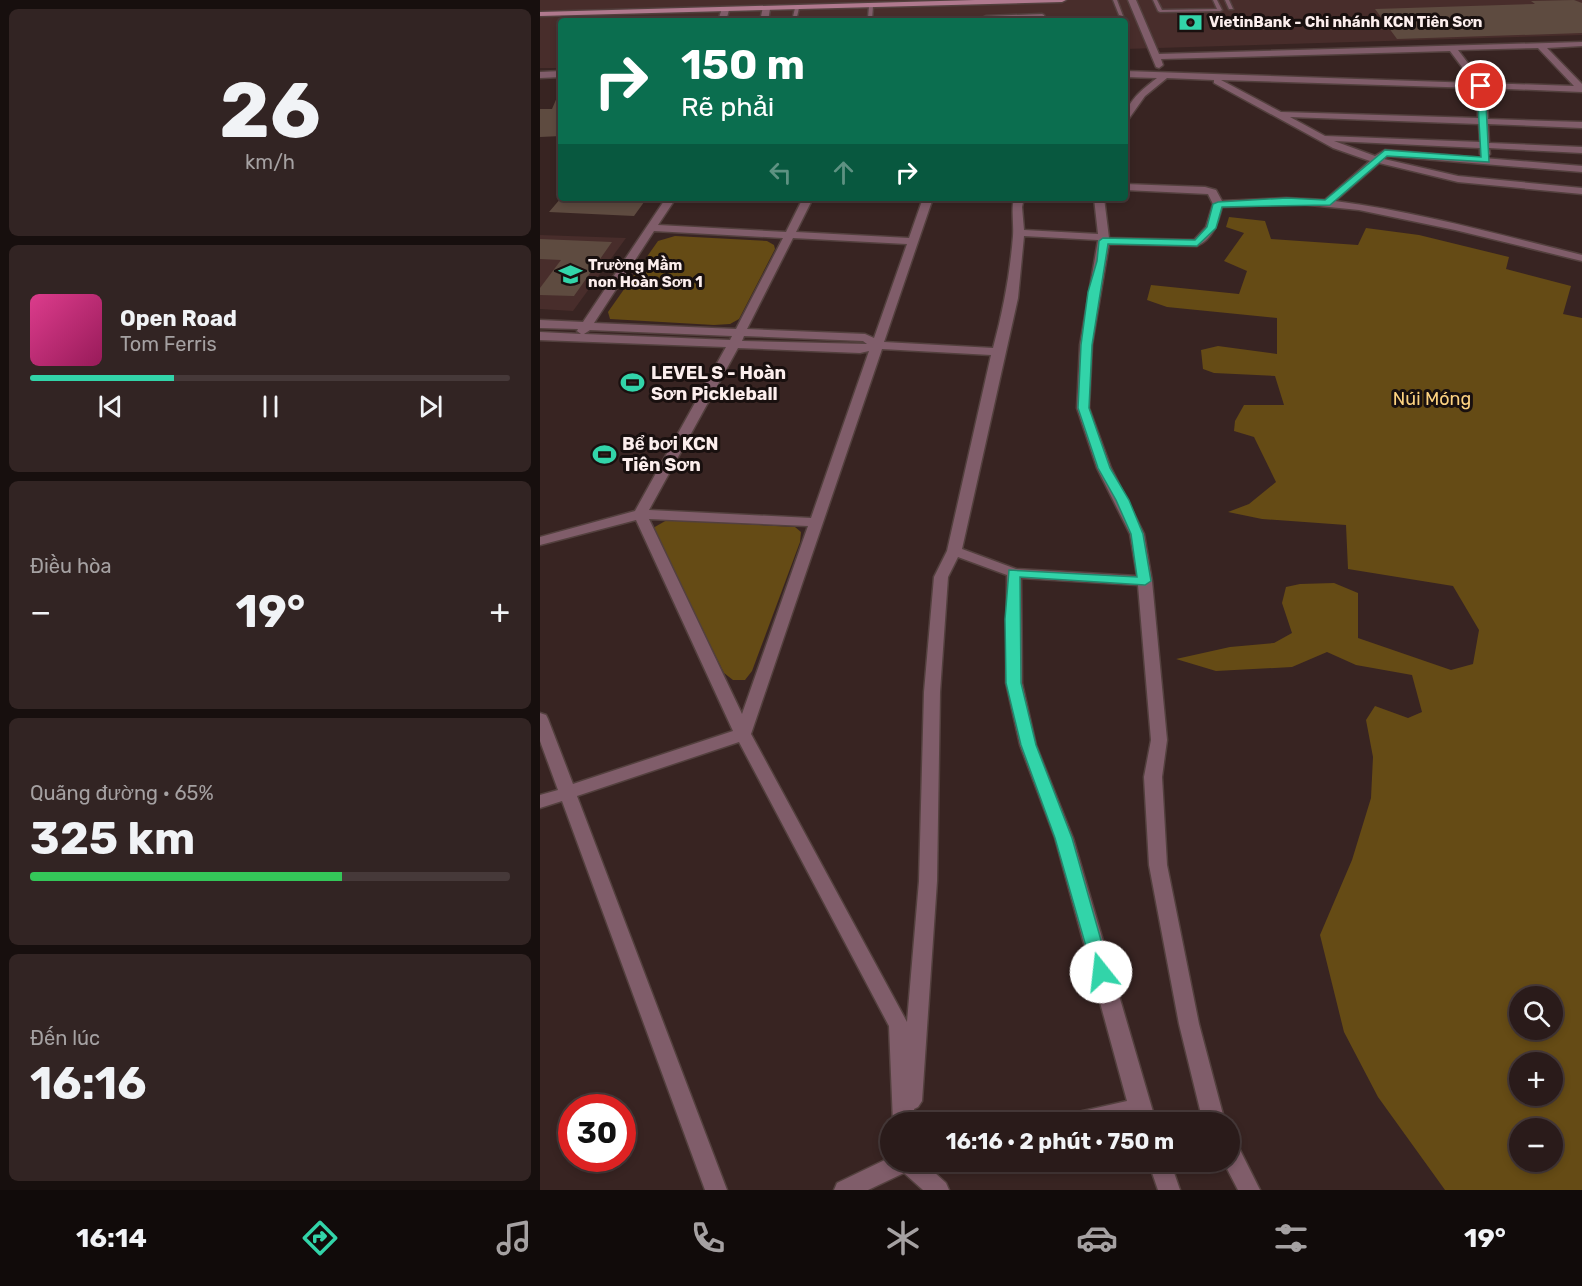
<!DOCTYPE html>
<html lang="vi">
<meta charset="utf-8">
<style>
body{margin:0;font-family:Rubik,sans-serif;background:#322423;color:#f1f3f6;height:100vh;display:flex;flex-direction:column;font-size:22px;white-space:nowrap}
*{box-sizing:border-box;margin:0}
p{font-size:20px;color:#a5a1a2}
.icon{flex:none;width:33px;height:33px;fill:none;stroke:currentColor;stroke-width:2;stroke-linecap:round;stroke-linejoin:round}
.map{position:relative;flex:1;overflow:hidden}
.panel{display:flex;flex-direction:column;gap:9px;padding:9px;background:#170f0e;width:540px}
.panel>*{flex:none}
.hud{position:absolute;left:18px;top:18px;width:570px;height:183px;border-radius:6px;box-shadow:0 3px 9px #0003,0 0 0 2px #463939;background:#0b6e4f;color:#fff;overflow:hidden}
.buttons{position:absolute;left:969px;top:986px;display:grid;gap:12px}
.buttons a{display:grid;place-items:center;width:54px;height:54px;border-radius:50%;background:#2a1b1a;box-shadow:0 3px 9px #0003,0 0 0 2px #463939;font-size:30px}
.speed{position:absolute;left:18px;top:1094px;display:flex;gap:12px;font-size:30px;font-weight:700;text-align:center}
.speed>*{display:grid;place-content:center;width:78px;height:78px;border-radius:50%;background:#2a1b1a;box-shadow:0 3px 9px #0003,0 0 0 2px #463939;line-height:1}
.speed .limit{border:9px solid #d22;background:#fff;color:#111}
.pin{position:absolute;display:grid;place-items:center;width:51px;height:51px;color:#fff;margin:-26px;border:3px solid #fff;border-radius:50%;box-shadow:0 2px 6px #0007}
.me{position:absolute;width:66px;margin:-33px;rotate:344deg;stroke-linejoin:round;filter:drop-shadow(0 0 4px #0008)}
.turn{display:flex;align-items:center;gap:21px;height:126px;padding:0 24px;font-size:27px}
.turn .icon{width:78px;height:78px;stroke-width:2.5}
.turn b{display:block;font-size:42px;line-height:51px}
.lanes{display:flex;align-items:center;height:57px;padding:0 24px;background:#0003;justify-content:center;gap:30px;direction:ltr}
.lanes .off{opacity:.35}
.big{font-size:45px;font-weight:700;line-height:1.1}
.panel .card{flex:1;display:flex;flex-direction:column;justify-content:center;gap:9px;min-width:0;padding:0 21px;border-radius:9px;background:#322423}
.panel .dial{align-items:center;gap:0}
.dial b{font-size:78px;line-height:1}
.song{display:flex;align-items:center;gap:18px}
.cover{width:72px;height:72px;border-radius:9px;background:linear-gradient(135deg,hsl(330 70% 55%),hsl(330 70% 35%))}
.played{height:6px;border-radius:3px;background:linear-gradient(90deg,#32d4a9 30%,#463939 30%)}
.keys{display:flex;justify-content:space-around;direction:ltr}
.heat{display:flex;justify-content:space-between;align-items:center;font-size:33px;direction:ltr}
.charge{height:9px;border-radius:4px;background:linear-gradient(90deg,#34c759 65%,#463939 0)}
.trip{position:absolute;left:340px;top:1112px;width:360px;height:60px;border-radius:30px;background:#2a1b1a;box-shadow:0 3px 9px #0003,0 0 0 2px #463939;font-weight:700;line-height:60px;text-align:center}
.dock{display:flex;height:96px;justify-content:space-around;align-items:center;background:#110b0a;color:#a5a1a2}
.dock .icon{width:42px;height:42px}
.dock .active{color:#32d4a9}
.dock b{font-size:27px;color:#f1f3f6}
main{display:flex;flex:1;min-height:0}
.map>svg:first-child{display:block}
</style>
<main>
<section class="panel">
<div class="card dial"><b>26</b><p>km/h</p></div>
<div class="card">
<div class="song"><i class="cover"></i><div><b>Open Road</b><p>Tom Ferris</p></div></div>
<div class="played"></div>
<div class="keys"><svg class="icon" aria-label="previous" viewBox="0 0 24 24"><path d="M18 5L8 12l10 7zM5 5v14"/></svg><svg class="icon" aria-label="pause" viewBox="0 0 24 24"><path d="M8 5v14M16 5v14"/></svg><svg class="icon" aria-label="next" viewBox="0 0 24 24"><path d="M6 5l10 7-10 7zM19 5v14"/></svg></div>
</div>
<div class="card"><p>Điều hòa</p>
<div class="heat"><a>−</a><b class="big">19°</b><a>+</a></div>
</div>
<div class="card"><p>Quãng đường · 65%</p><b class="big">325 km</b><div class="charge"></div></div>
<div class="card"><p>Đến lúc</p><b class="big">16:16</b></div>
</section>
<div class="map">
<svg width="1042" height="1190" viewBox="0 0 1042 1190">
<rect width="100%" height="100%" fill="#382422"/>
<!-- built -->
<path fill="#482d2b" d="M0,0H1042V35L585,49V21H21V68H0Z
M0,235L86,238L33,311L0,309Z"/>
<!-- green -->
<path fill="#654b15" fill-rule="evenodd" d="M689,217L725,221L731,239L818,245L826,228L879,235L969,257L966,269L1031,286L1023,314L1042,318V1190H905L838,1097L804,1032L780,935L812,860L831,798L833,757L826,720L835,706L868,718L882,712L872,675L816,665L787,652L752,667L676,671L636,659L690,647L734,643L752,633L742,603L746,587L760,584L794,583L818,593V638L911,670L933,664L939,630L913,586L808,569L806,525L722,519L688,512L709,504L736,482L714,437L694,431L695,421L704,405H744L735,376L674,373L663,369L661,350L678,346L737,354V318L627,307L607,300L611,285L699,294L707,271L684,261L704,233L686,227ZM980,996H1012V1029H980ZM980,1062H1012V1095H980ZM980,1128H1012V1161H980Z
M135,236L227,241L234,245L235,249L199,319L190,324L174,325L70,319L68,312L118,241Z
M127,520L255,527L261,532L260,542L212,671L205,680H193L184,673L113,528Z"/>
<!-- building -->
<path fill="#5e4b40" d="M1034,0L1042,3V33L857,39L835,9L995,4L991,1Z
M21,88V136L0,137V109H12Z
M21,198H107L94,216L9,212Z
M0,239L72,242L34,296L0,295V288L21,260L0,259Z"/>
<g fill="none" stroke-linecap="round" stroke-linejoin="round">
<defs>
<path id="service" d="M573,0H577L583,16L579,15Z
M613,0H617L622,10L677,9L673,0H677L682,10L680,11L620,12L618,11Z
M685,0H689L693,9H689Z
M331,5L333,6L332,20L269,21L271,20L328,18L329,6Z
M257,7L259,8L256,21H252L255,8Z
M502,14L504,15L506,21H502L500,16L446,18L444,17L446,16Z"/>
<path id="minor" d="M588,0H596L619,54L1042,42V46L1007,48L1042,84V92L946,88L948,119L1042,122V128L948,124L949,143L1042,147V153L949,148L950,154L945,157L940,154V148L794,141L835,156L845,150L1042,166V172L847,156L844,159L918,176L1042,188V194L918,182L839,163L795,201C879,212 960,235 1042,255V261L915,230L819,210L760,204L682,207C678,223 673,239 657,246L569,244L552,345L549,408L571,468L604,534L612,581L627,740L622,777L627,865L659,1024L685,1122H663L639,1024L609,865L604,777L611,740L598,585L481,578L482,683L496,745L533,838L616,1122H594L593,1118L574,1122H523L526,1115L534,1113L587,1101L515,838L480,745L466,683L467,575L418,557L408,577L400,692L397,881L382,1101L378,1107L374,1109L375,1122H353L349,1026L199,742L37,796L187,1190H165L22,801L0,808V795L18,790L0,741V713L6,715L8,719L33,784L193,731L96,520L0,545V537L95,511L186,347L0,340V332L41,334L37,331L38,329L0,328V320L43,322L126,198H136L118,225L246,232L263,198H273L256,232L369,238L383,198H393L344,342L453,348C463,311 470,274 473,236C474,223 471,211 474,198H484L482,207L484,230L558,234L554,198H564L569,238L654,240L666,227L673,204L668,194L585,190V184L665,187L676,190L682,201L746,198L785,200L830,161L793,148L674,83V80L627,78L605,96L588,120L585,121C585,102 603,89 617,78L585,77V71L934,83L910,51L621,59L623,65L619,68L616,67ZM998,48L1034,86L943,83L918,50ZM681,80L937,88L938,118L741,112ZM750,117L939,124L940,142L785,136ZM114,231L243,238L196,329L54,323ZM484,236L558,240L540,345L537,408L557,468L590,534L597,576L476,569L422,549L478,298ZM253,238L367,244L334,338L325,334L207,329ZM50,330L192,336L190,340L44,334ZM204,336L323,341L327,344L202,341ZM198,348L320,353L329,351L271,518L109,510ZM342,349L451,355L407,551L394,577L384,692L379,881L367,1022L211,734ZM109,519L268,526L202,714Z
M223,7L230,9L228,21H220Z
M182,8L189,10L186,21H178Z
M21,71V77L0,78V72Z
M690,1143L698,1146L720,1190H698L683,1161H690Z
M351,1157V1161H382L406,1183L409,1190H383L364,1173L328,1190H294L297,1183Z
M608,1161H630L640,1190H618Z"/>
<path id="secondary" d="M435,0H526L522,2L0,16V12Z"/>
</defs>
<!-- service casing -->
<use href="#service" stroke="#53403e" stroke-width="3"/>
<!-- minor casing -->
<use href="#minor" stroke="#53403e" stroke-width="3"/>
<!-- secondary casing -->
<use href="#secondary" stroke="#53403e" stroke-width="3"/>
<!-- service -->
<use href="#service" fill="#805d6a" fill-rule="evenodd"/>
<!-- minor -->
<use href="#minor" fill="#805d6a" fill-rule="evenodd"/>
<!-- secondary -->
<use href="#secondary" fill="#b0798e" fill-rule="evenodd"/>
</g>
<!-- route -->
<path fill="#32d4a9" stroke="#208a6e" stroke-width="1.5" d="M941,84L945,86L949,162L847,156L790,205L682,207L676,228L657,246L568,244L552,345L549,408L570,468L589,500L603,534L611,581L605,585L480,577L481,683L496,745L532,838L570,972L568,978L561,980L555,978L515,838L481,745L466,683L465,619L469,570L597,577L591,534L576,500L558,468L538,408L541,345L548,292L557,261L559,241L563,238L655,240L667,227L673,204L678,202L747,198L785,200L845,150L941,157L937,86Z"/>
<!-- icons -->
<defs>
<symbol id="bank-bare" viewBox="-9 -9 18 18"><path d="M-6-4H6V4H-6ZM0-2.3a2.3 2.3 0 1 0 0 4.6a2.3 2.3 0 1 0 0-4.6Z" fill="#32d4a9" stroke="#19100f" stroke-width="2.5" paint-order="stroke"/></symbol>
<symbol id="school-bare" viewBox="-9 -9 18 18"><path d="M0-5L7-2L0 1L-7-2ZM-4 1L0 2.5L4 1V4Q0 6-4 4Z" fill="#32d4a9" stroke="#19100f" stroke-width="2.5" paint-order="stroke"/></symbol>
<symbol id="stadium-bare" viewBox="-9 -9 18 18"><path d="M0-5a6.5 5 0 1 0 0 10a6.5 5 0 1 0 0-10ZM-3.5-1.8h7v3.6h-7Z" fill="#32d4a9" stroke="#19100f" stroke-width="2.5" paint-order="stroke"/></symbol>
</defs>
<g fill-rule="evenodd">
<use href="#bank-bare" x="634" y="6" width="33" height="33"/>
<use href="#school-bare" x="14" y="258" width="33" height="33"/>
<use href="#stadium-bare" x="76" y="366" width="33" height="33"/>
<use href="#stadium-bare" x="48" y="438" width="33" height="33"/>
</g>
<g text-anchor="middle" dominant-baseline="central" stroke-width="6" stroke-linejoin="round" paint-order="stroke">
<!-- far-poi labels -->
<g font-size="15" font-weight="bold" fill="#fceeed" stroke="#19100f" text-anchor="start">
<text x="669" y="22">VietinBank - Chi nhánh KCN Tiên Sơn</text>
<text x="48" y="265">Trường Mầm<tspan x="48" dy="17">non Hoàn Sơn 1</tspan></text>
</g>
<!-- poi labels -->
<g font-size="18" font-weight="bold" fill="#fceeed" stroke="#19100f" text-anchor="start">
<text x="111" y="373">LEVEL S - Hoàn<tspan x="111" dy="21">Sơn Pickleball</tspan></text>
<text x="82" y="444">Bể bơi KCN<tspan x="82" dy="21">Tiên Sơn</tspan></text>
</g>
<!-- park labels -->
<g font-size="18" fill="#fdd280" stroke="#19100f">
<text x="892" y="399">Núi Móng</text>
</g>
</g>
</svg>
<div class="buttons">
<a><svg class="icon" aria-label="search" viewBox="0 0 24 24"><circle cx="10" cy="10" r="6"/><path d="M15 15l6 6"/></svg></a>
<a>+</a>
<a>−</a>
</div>
<div class="speed"><div class="limit">30</div></div>
<div class="pin" style="left:941px;top:86px;background:#d93025"><svg class="icon" aria-label="arrive" viewBox="0 0 24 24"><path d="M6 21V4h12l-3 4 3 4H6"/></svg></div>
<svg class="me" style="left:561px;top:972px" viewBox="-20 -20 40 40"><circle r="19" fill="#fff"/><path d="M0-13L10 11 0 6-10 11z" fill="#32d4a9"/></svg>
<div class="trip">16:16 · 2 phút · 750 m</div>
<div class="hud">
<div class="turn"><svg class="icon" aria-label="right" viewBox="0 0 24 24"><path d="M7 20v-9h11M14 6l5 5-5 5"/></svg><div><b>150 m</b>Rẽ phải</div></div>
<div class="lanes"><svg class="icon off" aria-label="left" viewBox="0 0 24 24"><path d="M17 20v-9H6M10 6l-5 5 5 5"/></svg><svg class="icon off" aria-label="ahead" viewBox="0 0 24 24"><path d="M12 20V5M6 11l6-6 6 6"/></svg><svg class="icon" aria-label="right" viewBox="0 0 24 24"><path d="M7 20v-9h11M14 6l5 5-5 5"/></svg></div>
</div>
</div>
</main>
<nav class="dock">
<b>16:14</b>
<svg class="icon active" aria-label="directions" viewBox="0 0 24 24"><path d="M12 3l9 9-9 9-9-9zM9 14v-3h6M13 9l2 2-2 2"/></svg>
<svg class="icon" aria-label="music" viewBox="0 0 24 24"><path d="M9 18V5l10-2v13"/><circle cx="6" cy="18" r="3"/><circle cx="16" cy="16" r="3"/></svg>
<svg class="icon" aria-label="phone" viewBox="0 0 24 24"><path d="M5 4h4l2 5-3 2q2 4 5 5l2-3 5 2v4C11 20 4 13 5 4z"/></svg>
<svg class="icon" aria-label="climate" viewBox="0 0 24 24"><path d="M12 3v18M4 7l16 10M4 17L20 7"/></svg>
<svg class="icon" aria-label="car" viewBox="0 0 24 24"><path d="M5 17H2v-5l4-1 3-4h7l3 4 3 1v5h-3M9 17h6M6 11h13"/><circle cx="7" cy="17" r="2"/><circle cx="17" cy="17" r="2"/></svg>
<svg class="icon" aria-label="filters" viewBox="0 0 24 24"><path d="M4 7h16M4 17h16"/><circle cx="9" cy="7" r="2"/><circle cx="15" cy="17" r="2"/></svg>
<b>19°</b>
</nav>
